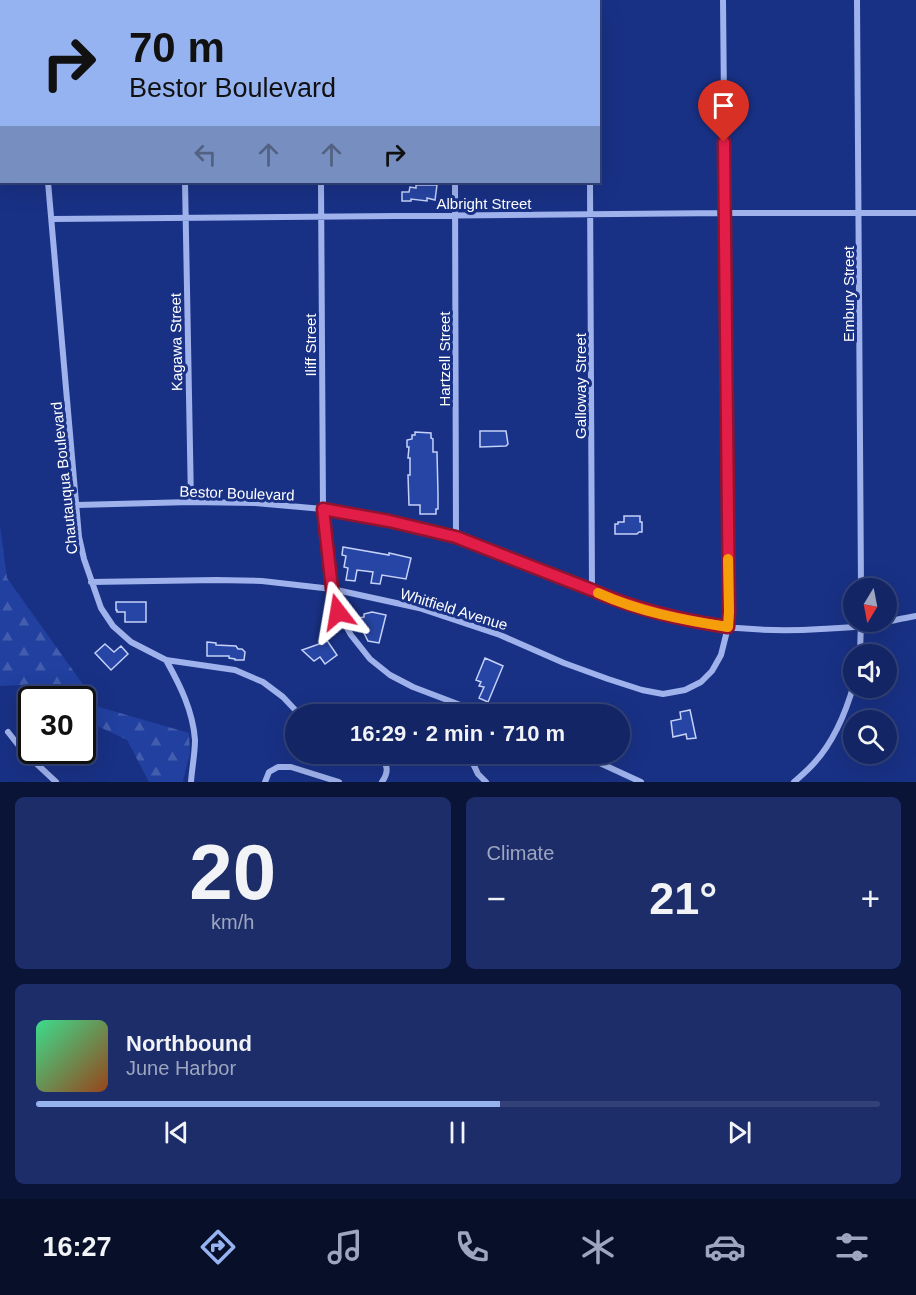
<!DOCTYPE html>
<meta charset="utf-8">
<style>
body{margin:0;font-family:Helvetica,sans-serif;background:#1c2d6a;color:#f1f3f6;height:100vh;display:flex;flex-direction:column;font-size:22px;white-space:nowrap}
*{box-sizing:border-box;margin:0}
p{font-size:20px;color:#9da5bf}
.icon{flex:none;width:33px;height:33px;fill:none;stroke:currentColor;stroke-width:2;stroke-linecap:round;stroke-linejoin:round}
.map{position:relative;height:782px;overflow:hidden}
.panel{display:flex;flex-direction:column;gap:15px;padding:15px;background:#0a1437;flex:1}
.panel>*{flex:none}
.top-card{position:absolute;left:0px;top:0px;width:600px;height:183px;box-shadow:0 6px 24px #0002,0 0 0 2px #324278;background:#95b2f1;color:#111;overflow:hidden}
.needle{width:39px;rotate:190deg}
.controls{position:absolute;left:843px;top:578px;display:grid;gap:12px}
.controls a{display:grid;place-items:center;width:54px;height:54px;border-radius:50%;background:#132564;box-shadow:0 6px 24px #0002,0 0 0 2px #324278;font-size:30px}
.speed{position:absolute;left:18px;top:686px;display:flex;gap:12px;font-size:30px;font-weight:700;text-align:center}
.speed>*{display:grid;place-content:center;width:78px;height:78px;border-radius:50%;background:#132564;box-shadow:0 6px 24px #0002,0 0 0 2px #324278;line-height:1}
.speed .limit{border:3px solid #111;border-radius:9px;background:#fff;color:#111}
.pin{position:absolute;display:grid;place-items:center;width:51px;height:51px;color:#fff;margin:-62px -26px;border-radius:50% 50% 50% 0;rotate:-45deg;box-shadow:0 0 6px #0007}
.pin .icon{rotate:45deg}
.me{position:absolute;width:66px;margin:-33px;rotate:346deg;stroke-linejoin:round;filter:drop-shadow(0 0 4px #0008)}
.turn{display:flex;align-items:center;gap:21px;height:126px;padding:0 30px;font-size:27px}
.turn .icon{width:78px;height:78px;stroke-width:2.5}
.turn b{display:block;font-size:42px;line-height:51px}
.lanes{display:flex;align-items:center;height:57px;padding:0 30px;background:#0003;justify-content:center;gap:30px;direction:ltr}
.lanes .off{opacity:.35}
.big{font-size:45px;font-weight:800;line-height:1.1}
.panel .widget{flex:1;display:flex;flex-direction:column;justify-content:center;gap:9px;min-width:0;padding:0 21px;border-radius:9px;background:#1c2d6a}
.panel .dial{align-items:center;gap:0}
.dial b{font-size:78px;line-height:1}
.song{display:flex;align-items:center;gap:18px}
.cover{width:72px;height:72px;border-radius:9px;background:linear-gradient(135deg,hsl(150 70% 55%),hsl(20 70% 35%))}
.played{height:6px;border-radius:3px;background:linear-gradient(90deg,#95b2f1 55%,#324278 55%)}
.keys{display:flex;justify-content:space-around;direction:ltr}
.heat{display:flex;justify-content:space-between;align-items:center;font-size:33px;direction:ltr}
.panel .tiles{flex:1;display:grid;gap:15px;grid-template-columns:1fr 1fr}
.widget:last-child{grid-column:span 2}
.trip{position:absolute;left:285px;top:704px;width:345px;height:60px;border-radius:30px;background:#132564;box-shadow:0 6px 24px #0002,0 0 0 2px #324278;font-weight:800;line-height:60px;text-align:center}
.dock{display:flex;height:96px;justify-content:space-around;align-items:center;background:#080f28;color:#9da5bf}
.dock .icon{width:42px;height:42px}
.dock .on{color:#95b2f1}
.dock b{font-size:27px;color:#f1f3f6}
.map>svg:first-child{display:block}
</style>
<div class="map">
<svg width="916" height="782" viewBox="0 0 916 782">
<defs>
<pattern id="forest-firs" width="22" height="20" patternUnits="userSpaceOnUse" patternTransform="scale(1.5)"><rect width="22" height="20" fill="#21409f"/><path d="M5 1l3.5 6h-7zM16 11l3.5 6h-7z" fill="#425dad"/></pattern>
</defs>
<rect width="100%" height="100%" fill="#193185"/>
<!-- forest -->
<path fill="url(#forest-firs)" d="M0,526L7,578L99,707L189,733L190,753L183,780L184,782H149L127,740L87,721L83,717L82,699H59L40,684L0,686Z"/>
<!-- building -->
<path fill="#2745a4" stroke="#c4d1f9" stroke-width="1.5" d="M416,185H437L435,200L427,198V201L411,199V201H402V192H409L410,187L416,188Z
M480,431H506L508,444L506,446L480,447Z
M415,432L431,433V438L433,439V452H437L438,494V509H436V514H420V505H409L408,475H410V458H408L409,447H407V440L412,439V435H415Z
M624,516H640V522H642V532H639L637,534H615V524H618V522H624Z
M343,547L389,555V553L411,558L406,579L382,575L380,584L371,583L373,572L357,570L355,581L346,580L348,568L344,567L346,556L342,555Z
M116,602H146V622H125V612H117V610H116Z
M372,612L386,615L379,643L368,641L360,625L358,618L364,617V614Z
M326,639L337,655L325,664L320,657L314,661L302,650L319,644Z
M207,642L216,643V645L236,646L238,649H242L245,652L244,660H235V659L229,658V656H207Z
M105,644L114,652L121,646L128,654L111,670L95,653Z
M485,658L503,666L488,702L479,698L484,687L479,686L481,682L476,680Z
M690,710L696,738L687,739L686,734L673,737L671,721L681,719L680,712Z"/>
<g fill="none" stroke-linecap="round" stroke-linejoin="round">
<!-- street -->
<path stroke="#9fb2ec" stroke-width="6" d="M30,0V2
M184,0V2
M319,0V2
M454,0V2
M589,0V2
M857,0L861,588
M48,182L79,537L84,559L101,608L113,626L131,642L166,660L235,670L263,682L283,697L299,714
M185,182L191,502
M321,182L323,509L332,589L338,612L351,635L370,659L390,675L413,687L484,714
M455,182L456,537
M590,182L592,590
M52,219L725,213H916
M77,505L191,502L255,503L323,509L389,521L456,537L592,590C664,623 743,634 821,629C834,628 848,628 862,626C880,624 898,619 916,616
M91,582L216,580L262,581L332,589L419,608L500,635L564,663L608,679L642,690L663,694L685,690L701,682L712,671L721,655L728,627L729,612L723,0
M860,654L861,621
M166,660C180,685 193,711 195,740C195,753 192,768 191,782
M8,732L23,751L56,782
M342,753L354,754L360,753
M375,753L379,754C387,765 390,770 382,782
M468,753L478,774L486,782
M578,753L641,782
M265,782L269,772L278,767H291L339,782
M794,782C801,776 809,769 815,762C834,741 846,712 854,684"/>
</g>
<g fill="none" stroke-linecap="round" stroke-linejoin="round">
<defs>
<path id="route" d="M338,612L332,589L323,509L389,521L456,537L592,590C636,610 681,620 728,627L729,612L724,142"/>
</defs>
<!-- route casing -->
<use href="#route" stroke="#92132f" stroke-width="15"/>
<!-- route -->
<use href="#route" stroke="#e11d48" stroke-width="10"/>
<!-- slow -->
<path stroke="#f59e0b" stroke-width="10" d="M598,593C640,612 683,620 728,627L729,612L728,559"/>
</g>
<g text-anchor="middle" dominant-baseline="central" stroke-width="6" stroke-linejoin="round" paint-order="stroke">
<!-- street labels -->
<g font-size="15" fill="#fff" stroke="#193185">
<text x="484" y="203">Albright Street</text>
<text transform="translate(848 294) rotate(-90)">Embury Street</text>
<text transform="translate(176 342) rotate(-91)">Kagawa Street</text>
<text transform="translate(310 345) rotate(-90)">Iliff Street</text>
<text transform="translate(444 359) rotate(-90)">Hartzell Street</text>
<text transform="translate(580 386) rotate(-90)">Galloway Street</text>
<text transform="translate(64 478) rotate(-96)">Chautauqua Boulevard</text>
<text transform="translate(237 493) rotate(2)">Bestor Boulevard</text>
<text transform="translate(454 609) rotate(17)">Whitfield Avenue</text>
</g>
</g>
</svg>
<div class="controls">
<a><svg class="needle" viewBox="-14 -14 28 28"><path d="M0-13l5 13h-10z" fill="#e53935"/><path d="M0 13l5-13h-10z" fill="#9da5bf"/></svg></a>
<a><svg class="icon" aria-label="sound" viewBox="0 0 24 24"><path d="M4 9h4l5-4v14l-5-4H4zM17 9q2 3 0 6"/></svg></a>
<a><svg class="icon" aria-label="search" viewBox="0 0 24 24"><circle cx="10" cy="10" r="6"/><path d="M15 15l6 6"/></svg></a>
</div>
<div class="speed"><div class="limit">30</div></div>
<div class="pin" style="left:724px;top:142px;background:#d93025"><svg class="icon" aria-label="arrive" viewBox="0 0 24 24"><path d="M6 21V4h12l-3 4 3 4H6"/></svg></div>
<svg class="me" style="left:338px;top:612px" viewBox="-20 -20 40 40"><path d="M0-17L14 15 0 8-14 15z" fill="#e11d48" stroke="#fff" stroke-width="4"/></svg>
<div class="trip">16:29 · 2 min · 710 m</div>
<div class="top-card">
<div class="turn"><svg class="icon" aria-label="right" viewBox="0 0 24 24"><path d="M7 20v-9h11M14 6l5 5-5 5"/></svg><div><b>70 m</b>Bestor Boulevard</div></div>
<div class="lanes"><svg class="icon off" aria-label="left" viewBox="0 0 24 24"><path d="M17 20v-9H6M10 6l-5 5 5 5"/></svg><svg class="icon off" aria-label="ahead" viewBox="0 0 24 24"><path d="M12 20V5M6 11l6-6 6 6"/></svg><svg class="icon off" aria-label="ahead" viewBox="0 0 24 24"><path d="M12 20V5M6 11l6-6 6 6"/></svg><svg class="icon" aria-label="right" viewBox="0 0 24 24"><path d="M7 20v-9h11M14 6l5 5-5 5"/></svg></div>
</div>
</div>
<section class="panel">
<div class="tiles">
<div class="widget dial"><b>20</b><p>km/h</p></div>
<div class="widget"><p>Climate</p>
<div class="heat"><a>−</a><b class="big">21°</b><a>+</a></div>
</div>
<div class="widget">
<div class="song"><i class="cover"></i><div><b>Northbound</b><p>June Harbor</p></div></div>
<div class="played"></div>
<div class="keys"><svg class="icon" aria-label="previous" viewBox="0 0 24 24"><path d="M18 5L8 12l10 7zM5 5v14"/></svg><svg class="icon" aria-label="pause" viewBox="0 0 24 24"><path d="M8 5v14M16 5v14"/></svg><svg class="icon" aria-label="next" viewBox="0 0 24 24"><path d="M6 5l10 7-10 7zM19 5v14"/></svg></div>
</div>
</div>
</section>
<nav class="dock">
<b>16:27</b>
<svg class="icon on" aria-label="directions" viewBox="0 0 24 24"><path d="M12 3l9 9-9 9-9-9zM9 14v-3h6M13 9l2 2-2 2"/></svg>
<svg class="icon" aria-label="music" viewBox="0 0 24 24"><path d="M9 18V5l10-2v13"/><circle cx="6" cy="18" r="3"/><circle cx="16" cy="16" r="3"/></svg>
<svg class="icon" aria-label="phone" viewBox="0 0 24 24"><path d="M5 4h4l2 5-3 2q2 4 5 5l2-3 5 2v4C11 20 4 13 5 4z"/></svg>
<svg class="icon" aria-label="climate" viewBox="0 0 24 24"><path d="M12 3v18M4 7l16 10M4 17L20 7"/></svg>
<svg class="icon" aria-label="car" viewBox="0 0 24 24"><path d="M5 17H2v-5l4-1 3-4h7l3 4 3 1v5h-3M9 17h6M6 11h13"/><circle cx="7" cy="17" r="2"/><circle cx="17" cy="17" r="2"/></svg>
<svg class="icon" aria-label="filters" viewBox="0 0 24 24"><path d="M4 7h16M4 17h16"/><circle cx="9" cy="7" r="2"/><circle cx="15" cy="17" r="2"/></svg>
</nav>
